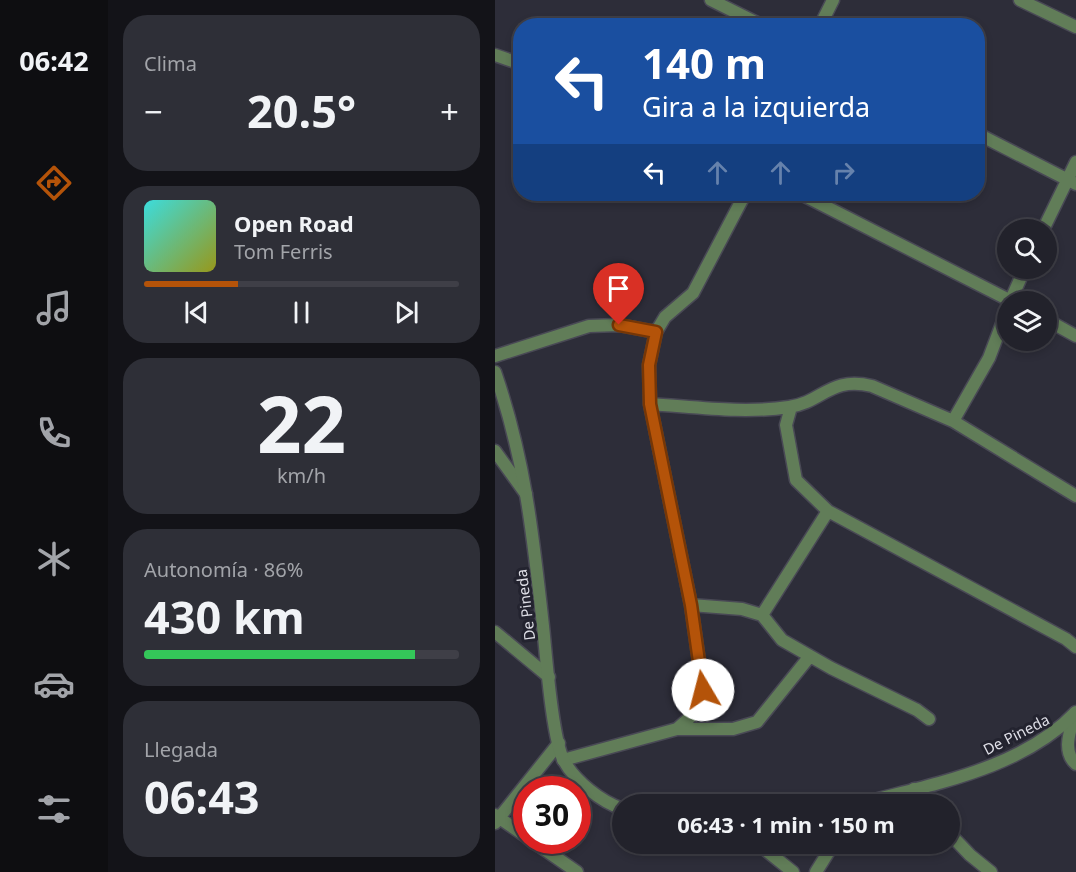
<!DOCTYPE html>
<html lang="es">
<meta charset="utf-8">
<style>
body{margin:0;font-family:"Noto Sans",sans-serif;background:#2e2f37;color:#f1f3f6;height:100vh;display:flex;flex-direction:column;font-size:22px;white-space:nowrap}
*{box-sizing:border-box;margin:0}
p{font-size:20px;color:#a2a4a9}
.icon{flex:none;width:33px;height:33px;fill:none;stroke:currentColor;stroke-width:2;stroke-linecap:round;stroke-linejoin:round}
.map{position:relative;flex:1;overflow:hidden}
.side{display:flex;flex-direction:column;gap:15px;padding:15px;background:#131318;width:387px}
.side>*{flex:none}
.top-card{position:absolute;left:18px;top:18px;width:472px;height:183px;border-radius:24px;box-shadow:0 3px 9px #0003,0 0 0 2px #3f3f47;background:#1a4fa0;color:#fff;overflow:hidden}
.fabs{position:absolute;left:502px;top:219px;display:grid;gap:12px}
.fabs a{display:grid;place-items:center;width:60px;height:60px;border-radius:50%;background:#22222b;box-shadow:0 3px 9px #0003,0 0 0 2px #3f3f47;font-size:30px}
.speed{position:absolute;left:18px;top:776px;display:flex;gap:12px;font-size:30px;font-weight:700;text-align:center}
.speed>*{display:grid;place-content:center;width:78px;height:78px;border-radius:50%;background:#22222b;box-shadow:0 3px 9px #0003,0 0 0 2px #3f3f47;line-height:1}
.speed .limit{border:9px solid #d22;background:#fff;color:#111}
.pin{position:absolute;display:grid;place-items:center;width:51px;height:51px;color:#fff;margin:-62px -26px;border-radius:50% 50% 50% 0;rotate:-45deg;box-shadow:0 0 6px #0007}
.pin .icon{rotate:45deg}
.me{position:absolute;width:66px;margin:-33px;rotate:352deg;stroke-linejoin:round;filter:drop-shadow(0 0 4px #0008)}
.turn{display:flex;align-items:center;gap:21px;height:126px;padding:0 30px;font-size:27px}
.turn .icon{width:78px;height:78px;stroke-width:2.5}
.turn b{display:block;font-size:42px;line-height:51px}
.lanes{display:flex;align-items:center;height:57px;padding:0 30px;background:#0003;justify-content:center;gap:30px;direction:ltr}
.lanes .off{opacity:.35}
.big{font-size:45px;font-weight:700;line-height:1.1}
.side .widget{flex:1;display:flex;flex-direction:column;justify-content:center;gap:9px;min-width:0;padding:0 21px;border-radius:24px;background:#2e2f37}
.side .dial{align-items:center;gap:0}
.dial b{font-size:78px;line-height:1}
.song{display:flex;align-items:center;gap:18px}
.cover{width:72px;height:72px;border-radius:9px;background:linear-gradient(135deg,hsl(180 70% 55%),hsl(60 70% 35%))}
.played{height:6px;border-radius:3px;background:linear-gradient(90deg,#b45309 30%,#3f3f47 30%)}
.keys{display:flex;justify-content:space-around;direction:ltr}
.heat{display:flex;justify-content:space-between;align-items:center;font-size:33px;direction:ltr}
.charge{height:9px;border-radius:4px;background:linear-gradient(90deg,#34c759 86%,#3f3f47 0)}
.trip{position:absolute;left:117px;top:794px;width:348px;height:60px;border-radius:30px;background:#22222b;box-shadow:0 3px 9px #0003,0 0 0 2px #3f3f47;font-weight:700;line-height:60px;text-align:center}
main{display:flex;flex:1;min-height:0}
.tab-bar{display:flex;flex-direction:column;width:108px;justify-content:space-around;align-items:center;background:#0e0e11;color:#a2a4a9}
.tab-bar .icon{width:42px;height:42px}
.tab-bar .selected{color:#b45309}
.tab-bar b{font-size:27px;color:#f1f3f6}
.map>svg:first-child{display:block}
</style>
<main>
<nav class="tab-bar">
<b>06:42</b>
<svg class="icon selected" aria-label="directions" viewBox="0 0 24 24"><path d="M12 3l9 9-9 9-9-9zM9 14v-3h6M13 9l2 2-2 2"/></svg>
<svg class="icon" aria-label="music" viewBox="0 0 24 24"><path d="M9 18V5l10-2v13"/><circle cx="6" cy="18" r="3"/><circle cx="16" cy="16" r="3"/></svg>
<svg class="icon" aria-label="phone" viewBox="0 0 24 24"><path d="M5 4h4l2 5-3 2q2 4 5 5l2-3 5 2v4C11 20 4 13 5 4z"/></svg>
<svg class="icon" aria-label="climate" viewBox="0 0 24 24"><path d="M12 3v18M4 7l16 10M4 17L20 7"/></svg>
<svg class="icon" aria-label="car" viewBox="0 0 24 24"><path d="M5 17H2v-5l4-1 3-4h7l3 4 3 1v5h-3M9 17h6M6 11h13"/><circle cx="7" cy="17" r="2"/><circle cx="17" cy="17" r="2"/></svg>
<svg class="icon" aria-label="filters" viewBox="0 0 24 24"><path d="M4 7h16M4 17h16"/><circle cx="9" cy="7" r="2"/><circle cx="15" cy="17" r="2"/></svg>
</nav>
<section class="side">
<div class="widget"><p>Clima</p>
<div class="heat"><a>−</a><b class="big">20.5°</b><a>+</a></div>
</div>
<div class="widget">
<div class="song"><i class="cover"></i><div><b>Open Road</b><p>Tom Ferris</p></div></div>
<div class="played"></div>
<div class="keys"><svg class="icon" aria-label="previous" viewBox="0 0 24 24"><path d="M18 5L8 12l10 7zM5 5v14"/></svg><svg class="icon" aria-label="pause" viewBox="0 0 24 24"><path d="M8 5v14M16 5v14"/></svg><svg class="icon" aria-label="next" viewBox="0 0 24 24"><path d="M6 5l10 7-10 7zM19 5v14"/></svg></div>
</div>
<div class="widget dial"><b>22</b><p>km/h</p></div>
<div class="widget"><p>Autonomía · 86%</p><b class="big">430 km</b><div class="charge"></div></div>
<div class="widget"><p>Llegada</p><b class="big">06:43</b></div>
</section>
<div class="map">
<svg width="581" height="872" viewBox="0 0 581 872">
<rect width="100%" height="100%" fill="#2d2d39"/>
<g fill="none" stroke-linecap="round" stroke-linejoin="round">
<defs>
<path id="minor" d="M216,0L268,26
M525,0L581,27
M325,26L338,0
M0,55L26,64
M483,134L581,184
M306,194L518,302
M548,230L581,162
M515,302L530,268
M552,320L581,336
M0,356L94,326L124,325L161,332
M155,404C201,407 249,414 294,407C328,402 335,376 377,386L458,421L581,496
M296,407L291,425L301,480L333,511L571,639L581,647
M458,421L494,358L513,308
M0,451L31,494
M196,605L247,609L267,615L287,640L336,668L422,710L434,719
M267,615L333,511
M0,632L54,677
M580,713C576,729 566,751 581,764
M182,729H238L262,722L315,656
M68,760L182,729L201,712L208,690L196,605L155,404L154,365L161,332L170,317L198,293L250,194
M419,789L431,804
M0,815L32,837
M0,823L64,743
M454,833L475,855L496,872
M36,840L82,872
M262,843L298,872
M321,872L339,843"/>
<path id="tertiary" d="M0,372C30,459 38,535 48,626C51,654 57,739 69,761C80,781 106,802 128,809
M364,804C437,784 527,769 581,712"/>
</defs>
<!-- minor casing -->
<use href="#minor" stroke="#494955" stroke-width="15"/>
<!-- tertiary casing -->
<use href="#tertiary" stroke="#494955" stroke-width="15"/>
<!-- minor -->
<use href="#minor" stroke="#617d58" stroke-width="12"/>
<!-- tertiary -->
<use href="#tertiary" stroke="#617d58" stroke-width="12"/>
</g>
<g fill="none" stroke-linecap="round" stroke-linejoin="round">
<defs>
<path id="route" d="M124,325L161,332L154,365L155,404L196,605L208,690"/>
</defs>
<!-- route casing -->
<use href="#route" stroke="#753606" stroke-width="15"/>
<!-- route -->
<use href="#route" stroke="#b45309" stroke-width="10"/>
</g>
<g text-anchor="middle" dominant-baseline="central" stroke-width="6" stroke-linejoin="round" paint-order="stroke">
<!-- street labels -->
<g font-size="15" fill="#dedee6" stroke="#23232f">
<text transform="translate(30 605) rotate(-97)">De Pineda</text>
<text transform="translate(521 734) rotate(-27)">De Pineda</text>
</g>
</g>
</svg>
<div class="fabs">
<a><svg class="icon" aria-label="search" viewBox="0 0 24 24"><circle cx="10" cy="10" r="6"/><path d="M15 15l6 6"/></svg></a>
<a><svg class="icon" aria-label="layers" viewBox="0 0 24 24"><path d="M12 4l9 5-9 5-9-5zM3 14l9 5 9-5"/></svg></a>
</div>
<div class="speed"><div class="limit">30</div></div>
<div class="pin" style="left:124px;top:325px;background:#d93025"><svg class="icon" aria-label="arrive" viewBox="0 0 24 24"><path d="M6 21V4h12l-3 4 3 4H6"/></svg></div>
<svg class="me" style="left:208px;top:690px" viewBox="-20 -20 40 40"><circle r="19" fill="#fff"/><path d="M0-13L10 11 0 6-10 11z" fill="#b45309"/></svg>
<div class="trip">06:43 · 1 min · 150 m</div>
<div class="top-card">
<div class="turn"><svg class="icon" aria-label="left" viewBox="0 0 24 24"><path d="M17 20v-9H6M10 6l-5 5 5 5"/></svg><div><b>140 m</b>Gira a la izquierda</div></div>
<div class="lanes"><svg class="icon" aria-label="left" viewBox="0 0 24 24"><path d="M17 20v-9H6M10 6l-5 5 5 5"/></svg><svg class="icon off" aria-label="ahead" viewBox="0 0 24 24"><path d="M12 20V5M6 11l6-6 6 6"/></svg><svg class="icon off" aria-label="ahead" viewBox="0 0 24 24"><path d="M12 20V5M6 11l6-6 6 6"/></svg><svg class="icon off" aria-label="right" viewBox="0 0 24 24"><path d="M7 20v-9h11M14 6l5 5-5 5"/></svg></div>
</div>
</div>
</main>
